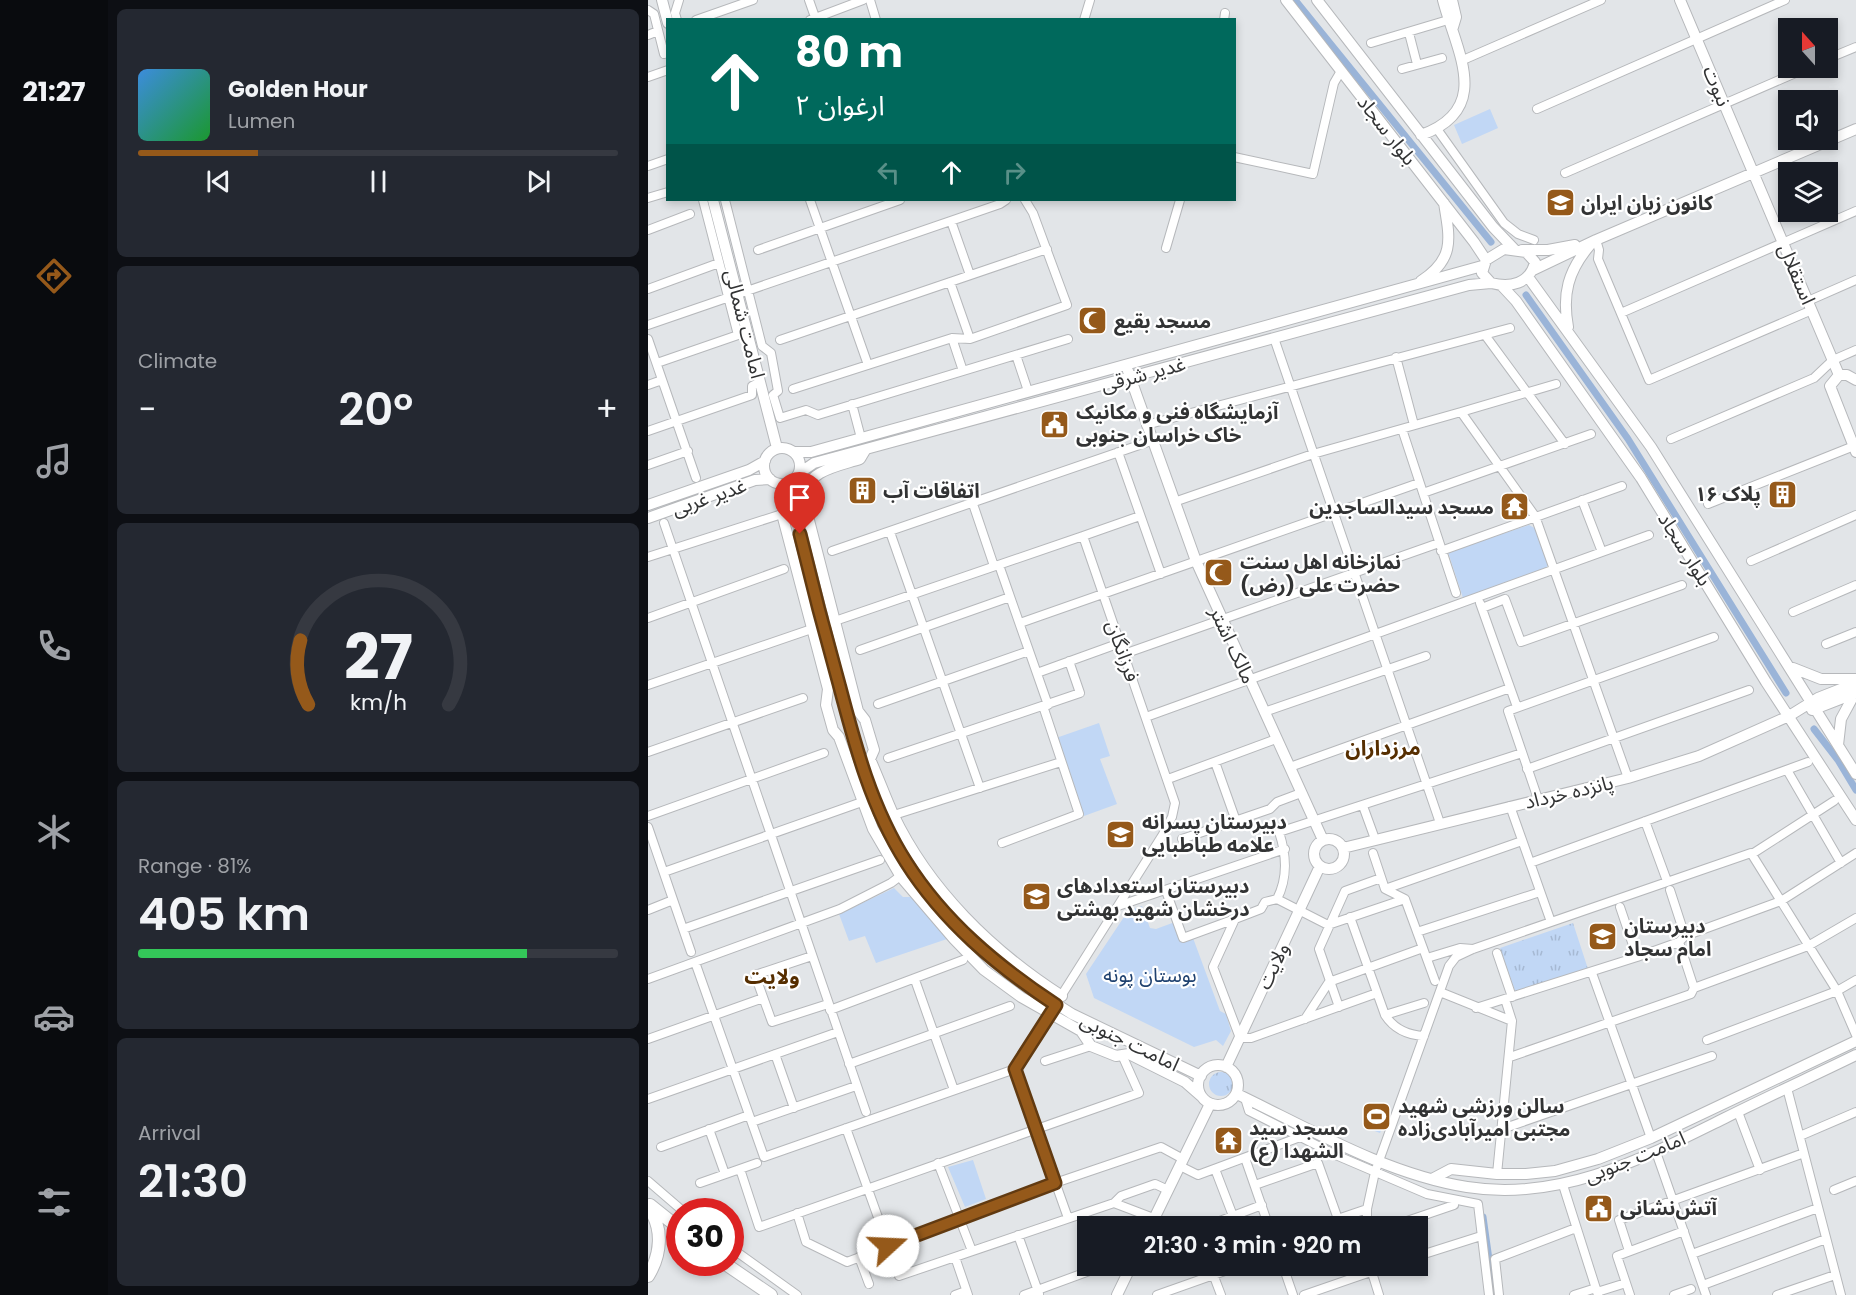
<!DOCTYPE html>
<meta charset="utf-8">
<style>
body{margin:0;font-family:Poppins,"Noto Sans Arabic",sans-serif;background:#242831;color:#f1f3f6;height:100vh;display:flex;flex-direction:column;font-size:22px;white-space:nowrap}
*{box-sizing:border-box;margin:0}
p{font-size:20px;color:#9ea1a6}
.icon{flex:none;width:33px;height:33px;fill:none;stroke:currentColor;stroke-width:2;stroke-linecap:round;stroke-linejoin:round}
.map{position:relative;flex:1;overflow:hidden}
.panel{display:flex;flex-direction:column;gap:9px;padding:9px;background:#0d0f14;width:540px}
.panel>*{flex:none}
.guide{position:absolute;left:18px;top:18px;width:570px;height:183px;border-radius:0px;box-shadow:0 3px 9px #0003;background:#00695c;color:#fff;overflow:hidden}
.needle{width:39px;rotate:339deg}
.tools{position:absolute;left:1130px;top:18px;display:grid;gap:12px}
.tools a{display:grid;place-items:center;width:60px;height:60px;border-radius:0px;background:#171b24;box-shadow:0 3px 9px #0003;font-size:30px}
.speed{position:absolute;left:18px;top:1198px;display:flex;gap:12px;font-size:30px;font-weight:700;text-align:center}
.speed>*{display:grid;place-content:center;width:78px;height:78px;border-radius:50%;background:#171b24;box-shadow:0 3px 9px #0003;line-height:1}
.speed .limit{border:9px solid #d22;background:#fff;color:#111}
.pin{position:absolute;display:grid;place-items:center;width:51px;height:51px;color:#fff;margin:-62px -26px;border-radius:50% 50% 50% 0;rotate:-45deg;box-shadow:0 0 6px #0007}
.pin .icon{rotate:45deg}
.me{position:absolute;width:66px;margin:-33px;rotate:70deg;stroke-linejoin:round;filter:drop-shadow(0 0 4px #0008)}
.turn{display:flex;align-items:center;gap:21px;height:126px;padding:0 30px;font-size:27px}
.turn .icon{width:78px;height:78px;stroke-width:2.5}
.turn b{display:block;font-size:42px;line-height:51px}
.lanes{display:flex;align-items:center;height:57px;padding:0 30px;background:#0003;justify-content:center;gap:30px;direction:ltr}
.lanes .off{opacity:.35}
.big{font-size:45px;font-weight:600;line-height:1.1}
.panel .widget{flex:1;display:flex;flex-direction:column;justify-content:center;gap:9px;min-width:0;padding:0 21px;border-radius:9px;background:#242831}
.panel .dial{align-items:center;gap:0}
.dial svg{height:156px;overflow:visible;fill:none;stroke:#363941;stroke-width:7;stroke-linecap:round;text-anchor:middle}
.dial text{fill:#f1f3f6;stroke:none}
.song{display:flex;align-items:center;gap:18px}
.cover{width:72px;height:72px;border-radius:9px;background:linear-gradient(135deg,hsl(210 70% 55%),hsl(130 70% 35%))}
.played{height:6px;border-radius:3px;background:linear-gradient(90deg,#95591a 25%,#363941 25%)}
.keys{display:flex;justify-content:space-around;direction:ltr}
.heat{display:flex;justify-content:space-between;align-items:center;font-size:33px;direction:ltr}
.charge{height:9px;border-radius:4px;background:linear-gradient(90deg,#34c759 81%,#363941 0)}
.trip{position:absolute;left:429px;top:1216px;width:351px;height:60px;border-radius:0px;background:#171b24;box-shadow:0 3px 9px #0003;font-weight:600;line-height:60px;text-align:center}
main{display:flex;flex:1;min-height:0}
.dock{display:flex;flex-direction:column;width:108px;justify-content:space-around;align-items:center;background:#090b0e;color:#9ea1a6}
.dock .icon{width:42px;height:42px}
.dock .selected{color:#95591a}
.dock b{font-size:27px;color:#f1f3f6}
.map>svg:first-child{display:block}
</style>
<main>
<nav class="dock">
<b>21:27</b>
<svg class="icon selected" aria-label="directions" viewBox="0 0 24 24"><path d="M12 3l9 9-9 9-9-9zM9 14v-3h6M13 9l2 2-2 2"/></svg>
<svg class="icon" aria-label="music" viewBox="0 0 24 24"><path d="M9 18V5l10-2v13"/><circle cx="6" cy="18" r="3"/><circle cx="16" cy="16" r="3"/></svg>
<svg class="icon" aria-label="phone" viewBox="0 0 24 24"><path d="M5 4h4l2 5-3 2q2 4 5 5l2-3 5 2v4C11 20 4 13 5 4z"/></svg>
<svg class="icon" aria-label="climate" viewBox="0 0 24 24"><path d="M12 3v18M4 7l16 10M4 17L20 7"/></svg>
<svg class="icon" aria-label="car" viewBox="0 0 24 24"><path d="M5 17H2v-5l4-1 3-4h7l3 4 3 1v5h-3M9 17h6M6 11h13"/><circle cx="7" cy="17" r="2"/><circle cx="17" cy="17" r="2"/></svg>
<svg class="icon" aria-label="filters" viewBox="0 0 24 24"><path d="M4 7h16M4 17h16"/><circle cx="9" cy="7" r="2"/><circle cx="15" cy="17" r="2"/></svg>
</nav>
<section class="panel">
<div class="widget">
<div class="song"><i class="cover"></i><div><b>Golden Hour</b><p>Lumen</p></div></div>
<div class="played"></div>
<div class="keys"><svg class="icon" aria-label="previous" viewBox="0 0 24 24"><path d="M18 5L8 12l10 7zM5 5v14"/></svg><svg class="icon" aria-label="pause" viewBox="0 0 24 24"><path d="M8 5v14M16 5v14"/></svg><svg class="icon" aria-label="next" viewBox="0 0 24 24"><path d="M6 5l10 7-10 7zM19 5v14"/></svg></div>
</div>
<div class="widget"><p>Climate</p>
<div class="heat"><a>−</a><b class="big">20°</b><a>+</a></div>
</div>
<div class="widget dial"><svg viewBox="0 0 100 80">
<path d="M14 69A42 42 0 1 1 86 69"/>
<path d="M14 69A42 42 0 0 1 10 36" stroke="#95591a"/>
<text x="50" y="56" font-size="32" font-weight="700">27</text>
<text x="50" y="72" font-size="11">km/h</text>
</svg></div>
<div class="widget"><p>Range · 81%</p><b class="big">405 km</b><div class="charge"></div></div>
<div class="widget"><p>Arrival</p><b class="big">21:30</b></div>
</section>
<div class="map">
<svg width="1208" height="1295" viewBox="0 0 1208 1295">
<defs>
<pattern id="grass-tufts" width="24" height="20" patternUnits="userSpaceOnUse" patternTransform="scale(1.5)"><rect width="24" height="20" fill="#c1d7f5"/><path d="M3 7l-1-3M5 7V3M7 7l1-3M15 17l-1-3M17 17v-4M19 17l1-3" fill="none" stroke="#a6b9d3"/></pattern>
</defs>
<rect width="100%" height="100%" fill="#e2e5e8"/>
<!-- grass -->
<path fill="url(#grass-tufts)" d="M925,923L940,969L868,994L852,948Z
M561 1084a12 12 0 1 1 24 0a12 12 0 1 1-24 0Z"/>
<!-- park -->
<path fill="#c1d7f5" d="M842,109L850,128L814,144L806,125Z
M881,525L890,530L901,563L897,570L815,598L800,552Z
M451,723L462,756L452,759L469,804L436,816L408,738Z
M246,888L255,897H267L302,938L228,963L217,936L201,941L191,914Z
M494,906L502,928L508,929L527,922L534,942L545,938L572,1011L578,1014L583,1031L575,1046L568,1040L546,1047L446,998L438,974L480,911Z
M725,1102L742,1107L732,1133L716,1127Z
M325,1160L338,1199L317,1207L300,1167Z"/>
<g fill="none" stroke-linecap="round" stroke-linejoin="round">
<!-- canal -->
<path stroke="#9ab4d8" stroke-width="7" d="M647,0L843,242
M878,295L980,439L1138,693
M1166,729L1190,760L1208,790
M835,1217L846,1295"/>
<defs>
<path id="street" d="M161,0L168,20
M222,0L228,20
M0,10L6,14L16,54
M29,20L27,13L31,0
M48,20L105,0
M162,20L215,0
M436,20L442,0
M576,20L577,13
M761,33L769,64
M0,35L10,31
M723,43L800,20
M1179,59L1208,47
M815,60L953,0
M754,69L794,58
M0,77L20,70
M889,109L1137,0
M789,129L856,223L870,234L886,240
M586,157L665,174L686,83L693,71
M0,166L20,159
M917,173L1159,68
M0,198L20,192
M55,200L90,335
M77,200L114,346L123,353L130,391L125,395L132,418L158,410L170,415L420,339
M162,200L220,365
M303,221L322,275
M0,230L42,214
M948,240L951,250L950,259L1001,380L1164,310
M518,248L532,200
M110,250L252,200
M302,282L322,339
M0,289L71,263
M1160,301L1208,280
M973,313L1208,211
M0,325L352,204L358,200
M837,335L917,444
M304,338L315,371
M626,338L792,823
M0,339L48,478
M132,340L399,249
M368,355L380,391
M748,357L766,425
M9,363L93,334
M0,385L14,380
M145,389L304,338L322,339L419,305L385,213L377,200
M204,404L213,438
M813,412L908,384
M498,425L862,328
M754,429L808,593
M0,431L104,395V386L112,382
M1023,439L1166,378L1185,360L1208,350
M470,452L513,574
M0,465L40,451
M775,493L943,434
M934,500L954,552
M526,502L665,454L813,412L887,516L980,778
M325,504L346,566
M1060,504L1206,446
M16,523L218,1112
M242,532L332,788
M435,536L492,516
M184,551L503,441
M793,551L974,486
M0,557L134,514
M1103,561L1208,515
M351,565L400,705
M832,603L869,707
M834,608L857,599L873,642L1034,585
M1145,612L1208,585
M0,618L136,569
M372,623L771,483
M1178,644L1208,632
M212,650L362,597
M476,654L791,543
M389,673L472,643
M0,685L435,536L527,803L524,817L514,836L367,1069L116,1157L47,962
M230,704L381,651
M616,712L778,656
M498,717L1001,535
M0,752L155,698
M240,758L432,693L421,661
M567,762L588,821
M642,767L862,688
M879,769L1101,690
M1139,770L1193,863
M520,779L628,739
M890,799L860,711L1066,637
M715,806L727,839
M862,806L903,922
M246,815L413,762
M0,816L176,753
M997,821L1019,881
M0,827L43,952
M534,839L622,809L629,802L653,793
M354,843L431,814L395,706
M725,853L737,889L757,899
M1104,854L1186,801
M882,863L1160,762
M16,872L214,802
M737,889L874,841
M1022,890L1037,936
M518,891L535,938L587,919L565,967L592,1038H603L729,993
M629,899L680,925
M757,899L787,981
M470,906L637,849
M972,907L989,957
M0,910L25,900
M702,917L737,1015C746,1029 759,1035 776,1036
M587,919L613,909L617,902L629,899C640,878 638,853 631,832L874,753
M680,925L757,899
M35,929L232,860
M769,932L892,892
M849,953L864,997
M164,956L107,975L124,1022L180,1004
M779,958L812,948L825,949
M944,973L1003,1138
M0,979L192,909L243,883L263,868
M267,980L306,1090
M1046,988L1160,946L1208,918
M792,992L864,1021
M691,1007L671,949L697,891L733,878
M828,1008L989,957L1031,942L1037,936L1133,901L1208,853
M182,1010L315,960
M737,1015L776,1003
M657,1019L681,982L775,948
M0,1039L115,998
M1059,1040L1189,991L1208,980
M127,1054L146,1108
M862,1057L1043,994L1046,988L1031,942
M397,1061L443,1046
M201,1064L362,1006
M367,1069L420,1218
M1139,1088L1193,1295
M597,1098L601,1111L690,1156L779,1194L830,1204L841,1295
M0,1099L190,1032
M1090,1112L1112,1170
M104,1122L208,1086
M198,1128L251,1276L466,1203L529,1227
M61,1129L77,1174
M854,1129L1064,1056
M1152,1136L1208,1112
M13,1147L101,1115
M1008,1152L1058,1295
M597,1158L621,1227
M290,1163L324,1251
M532,1166L550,1175L652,1137
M92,1169L111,1227L491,1093L474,1055
M567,1169L585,1216
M849,1174L864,1021L857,999
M0,1181L36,1212
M52,1183L109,1163
M607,1185L670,1163L690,1219
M915,1185L950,1295
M1186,1190L1208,1181
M466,1203L473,1196L507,1184L520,1190
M149,1213L158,1242L199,1262L407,1183L513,1147L535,1159
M756,1222L806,1205L805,1200
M556,1227L614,1205
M666,1227L719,1209
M719,1227V1209L727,1172L801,966L808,957L825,949L1103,853L1189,991L1208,1035
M370,1235L391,1294
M82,1247L149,1295
M981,1251L971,1220L1156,1153
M1044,1254L1170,1208
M770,1256L833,1236
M211,1257L221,1284
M307,1257L320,1295
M562,1266L573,1295
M635,1266L645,1295
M722,1266L731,1295
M1055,1285L1178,1239
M949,1292L978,1283
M307,1295L318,1291
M376,1295L455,1266
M509,1295L591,1266
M656,1295L740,1266
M851,1295L847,1259L928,1228
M926,1295L948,1288
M982,1295L969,1256L1036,1231
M1026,1295L1043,1289
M1129,1295L1187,1275"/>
<path id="secondary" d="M14,0L20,23
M638,0L826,242L838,260
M669,0L845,227L866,249
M804,0L808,17L805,27
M1032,0L1191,375
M773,135C846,109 808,51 795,0
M65,200L129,448
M856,249L878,252L887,262C882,284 862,288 843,283L834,273L838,260Z
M874,250H900L927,245
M885,270L948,240L1208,129
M880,277L1003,447L1208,774
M773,281C807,259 802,239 796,203
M854,286L868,301L993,478L1118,682L1208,820
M920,327C914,294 920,271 942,245
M480,371L548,561L675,840
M1208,380L1199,375H1191L1182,386L1208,452
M116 466a18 18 0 1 1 36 0a18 18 0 1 1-36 0Z
M218,449L212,459C191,466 159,470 155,497L210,711L217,720L226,750L222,759C230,777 237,796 245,814C281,890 344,951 414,996
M146,452H163L834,266
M150,474L166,463L218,449L821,285L843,283
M139,483L213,763L236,821L263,868L317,934L369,979L424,1014L553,1076
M0,505L101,470L117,461
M157,508L134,514L180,689L178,705L185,730L191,737L225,829L253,877L306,939L336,970L373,997L433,1031L443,1046L468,1056L481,1054L537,1082L553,1096
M0,518L107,480L122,479
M1145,668L1173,679H1208
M1164,710L1208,693
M1190,745L1193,719L1206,695
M666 854a15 15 0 1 1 30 0a15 15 0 1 1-30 0Z
M695,848L980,778L1051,756L1141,716L1170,698L1208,683
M550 1085a20 20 0 1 1 40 0a20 20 0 1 1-40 0Z
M578,1067L672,866
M589,1094C662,1129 738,1174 819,1187C913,1202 996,1158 1077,1118C1121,1096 1165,1076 1208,1055
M784,1179L803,1169L849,1174H878L907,1171L950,1159L1003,1138L1208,1041
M502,1227L562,1104
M469,1295L483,1266"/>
<path id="primary" d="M2,1205L32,1229
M0,1207C16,1228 13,1255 0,1276
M76,1263L123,1295"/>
</defs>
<!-- street casing -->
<use href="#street" stroke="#b6b8bb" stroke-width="10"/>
<!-- secondary casing -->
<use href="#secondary" stroke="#b6b8bb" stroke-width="12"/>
<!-- primary casing -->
<use href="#primary" stroke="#b6b8bb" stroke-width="14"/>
<!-- street -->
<use href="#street" stroke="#fff" stroke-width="8"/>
<!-- secondary -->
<use href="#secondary" stroke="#fff" stroke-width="10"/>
<!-- primary -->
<use href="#primary" stroke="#fff" stroke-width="12"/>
</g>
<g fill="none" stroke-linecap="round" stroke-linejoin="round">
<defs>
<path id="route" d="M152,534C164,584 177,634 191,684C207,745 223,807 258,862C296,922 349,966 408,1005L367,1069L407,1183L240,1246"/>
</defs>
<!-- route casing -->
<use href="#route" stroke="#613a11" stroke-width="15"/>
<!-- route -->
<use href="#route" stroke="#95591a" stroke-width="10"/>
</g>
<!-- icons -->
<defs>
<symbol id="school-square" viewBox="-11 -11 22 22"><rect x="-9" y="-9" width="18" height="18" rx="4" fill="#95591a" stroke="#fff"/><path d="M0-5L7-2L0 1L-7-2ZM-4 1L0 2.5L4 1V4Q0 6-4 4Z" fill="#fff"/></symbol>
<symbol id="mosque-square" viewBox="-11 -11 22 22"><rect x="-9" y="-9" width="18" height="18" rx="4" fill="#95591a" stroke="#fff"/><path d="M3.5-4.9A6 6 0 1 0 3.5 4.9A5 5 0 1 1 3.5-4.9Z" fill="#fff"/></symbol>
<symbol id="civic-square" viewBox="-11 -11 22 22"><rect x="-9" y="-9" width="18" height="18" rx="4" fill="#95591a" stroke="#fff"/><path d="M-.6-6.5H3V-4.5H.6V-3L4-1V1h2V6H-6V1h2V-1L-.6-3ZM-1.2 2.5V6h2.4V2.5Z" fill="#fff"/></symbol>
<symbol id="building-square" viewBox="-11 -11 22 22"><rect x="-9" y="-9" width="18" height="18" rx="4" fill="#95591a" stroke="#fff"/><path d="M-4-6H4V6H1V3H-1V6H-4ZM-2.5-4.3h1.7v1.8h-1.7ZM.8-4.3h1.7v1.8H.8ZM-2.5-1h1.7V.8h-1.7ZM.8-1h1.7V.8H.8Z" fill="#fff"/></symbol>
<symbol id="temple-square" viewBox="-11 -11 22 22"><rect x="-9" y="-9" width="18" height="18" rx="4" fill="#95591a" stroke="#fff"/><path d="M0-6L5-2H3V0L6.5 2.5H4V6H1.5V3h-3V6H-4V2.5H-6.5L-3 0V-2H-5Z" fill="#fff"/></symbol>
<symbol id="stadium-square" viewBox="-11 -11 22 22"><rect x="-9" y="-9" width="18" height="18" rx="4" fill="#95591a" stroke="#fff"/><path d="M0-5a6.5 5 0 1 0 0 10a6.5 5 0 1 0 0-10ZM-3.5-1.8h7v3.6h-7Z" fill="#fff"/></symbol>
</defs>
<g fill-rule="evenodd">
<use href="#school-square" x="896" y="186" width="33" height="33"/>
<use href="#mosque-square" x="428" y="304" width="33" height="33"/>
<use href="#civic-square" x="390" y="408" width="33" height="33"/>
<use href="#building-square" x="198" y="474" width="33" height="33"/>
<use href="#building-square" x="1118" y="478" width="33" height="33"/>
<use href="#temple-square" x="850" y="490" width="33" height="33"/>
<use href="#mosque-square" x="554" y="556" width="33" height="33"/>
<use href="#school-square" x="456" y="818" width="33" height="33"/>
<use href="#school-square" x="372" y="880" width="33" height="33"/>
<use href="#school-square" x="938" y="920" width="33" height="33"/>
<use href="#stadium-square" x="712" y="1100" width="33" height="33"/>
<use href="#temple-square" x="564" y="1124" width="33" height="33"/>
<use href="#civic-square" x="934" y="1192" width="33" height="33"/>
</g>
<g text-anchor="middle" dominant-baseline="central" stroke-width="4.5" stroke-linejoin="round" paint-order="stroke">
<!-- street labels -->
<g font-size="20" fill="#323334" stroke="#fff">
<text transform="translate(1069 86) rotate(67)">نبوت</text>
<text transform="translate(739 130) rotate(52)">بلوار سجاد</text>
<text transform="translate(1149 274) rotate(67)">استقلال</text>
<text transform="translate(97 324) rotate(76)">امامت شمالی</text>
<text transform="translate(495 374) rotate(-15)">غدیر شرقی</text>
<text transform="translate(61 497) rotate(-19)">غدیر غربی</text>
<text transform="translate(1037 549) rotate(58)">بلوار سجاد</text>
<text transform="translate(585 645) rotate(65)">مالک اشتر</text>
<text transform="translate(475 651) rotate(71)">فرزانگان</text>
<text transform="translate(921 792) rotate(-13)">پانزده خرداد</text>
<text transform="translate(625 966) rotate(-65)">ولایت</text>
<text transform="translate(482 1042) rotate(26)">امامت جنوبی</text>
<text transform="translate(987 1157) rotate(-22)">امامت جنوبی</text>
</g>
<!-- poi labels -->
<g font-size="20" font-weight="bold" fill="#323334" stroke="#fff" text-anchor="start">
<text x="933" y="203">کانون زبان ایران</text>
<text x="466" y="321">مسجد بقیع</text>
<text x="428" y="412">آزمایشگاه فنی و مکانیک<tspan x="428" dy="23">خاک خراسان جنوبی</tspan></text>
<text x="235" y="491">اتفاقات آب</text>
<text x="1113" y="494" text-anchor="end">پلاک ۱۶</text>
<text x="846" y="507" text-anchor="end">مسجد سیدالساجدین</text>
<text x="592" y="562">نمازخانه اهل سنت<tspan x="592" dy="23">حضرت علی (رض)</tspan></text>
<text x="494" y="822">دبیرستان پسرانه<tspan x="494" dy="23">علامه طباطبایی</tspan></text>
<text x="409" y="886">دبیرستان استعدادهای<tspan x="409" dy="23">درخشان شهید بهشتی</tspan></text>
<text x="976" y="926">دبیرستان<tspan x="976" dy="23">امام سجاد</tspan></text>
<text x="750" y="1106">سالن ورزشی شهید<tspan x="750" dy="23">مجتبی امیرآبادی‌زاده</tspan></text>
<text x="601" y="1128">مسجد سید<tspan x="601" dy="23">الشهدا (ع)</tspan></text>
<text x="972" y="1208">آتش‌نشانی</text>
</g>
<!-- park labels -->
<g font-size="20" fill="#1f416f" stroke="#fff">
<text x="502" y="975">بوستان پونه</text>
</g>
<!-- neighbourhood labels -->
<g font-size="21" font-weight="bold" fill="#562e00" stroke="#fff">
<text x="735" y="747">مرزداران</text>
<text x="124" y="976">ولایت</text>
</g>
</g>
</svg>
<div class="tools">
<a><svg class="needle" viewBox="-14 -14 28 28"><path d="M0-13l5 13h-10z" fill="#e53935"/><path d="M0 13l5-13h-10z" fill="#9ea1a6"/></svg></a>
<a><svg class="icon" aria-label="sound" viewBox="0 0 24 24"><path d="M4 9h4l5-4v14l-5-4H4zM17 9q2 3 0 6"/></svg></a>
<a><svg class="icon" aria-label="layers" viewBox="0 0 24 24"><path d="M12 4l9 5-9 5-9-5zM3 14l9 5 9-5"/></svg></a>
</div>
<div class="speed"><div class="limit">30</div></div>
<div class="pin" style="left:152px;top:534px;background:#d93025"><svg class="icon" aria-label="arrive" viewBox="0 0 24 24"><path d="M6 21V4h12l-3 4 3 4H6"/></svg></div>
<svg class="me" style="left:240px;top:1246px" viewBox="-20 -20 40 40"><circle r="19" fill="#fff"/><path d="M0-13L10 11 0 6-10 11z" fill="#95591a"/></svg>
<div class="trip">21:30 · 3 min · 920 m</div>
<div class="guide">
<div class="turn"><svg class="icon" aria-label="ahead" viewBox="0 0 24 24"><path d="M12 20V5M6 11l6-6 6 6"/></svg><div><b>80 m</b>ارغوان ۲</div></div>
<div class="lanes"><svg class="icon off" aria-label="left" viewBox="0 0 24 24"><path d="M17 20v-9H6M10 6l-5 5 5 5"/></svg><svg class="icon" aria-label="ahead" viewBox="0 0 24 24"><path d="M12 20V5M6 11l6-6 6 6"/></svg><svg class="icon off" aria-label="right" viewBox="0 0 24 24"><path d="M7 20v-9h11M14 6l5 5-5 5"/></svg></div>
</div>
</div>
</main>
